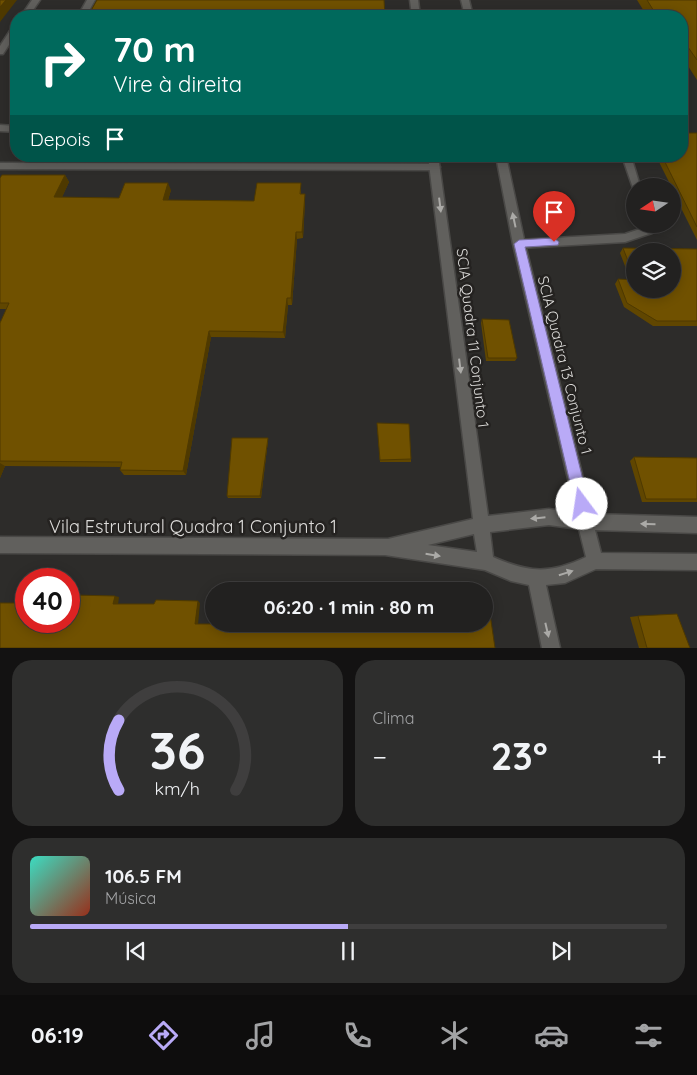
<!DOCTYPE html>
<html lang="pt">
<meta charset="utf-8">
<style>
body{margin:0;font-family:Quicksand,sans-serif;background:#2e2e2d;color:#f1f3f6;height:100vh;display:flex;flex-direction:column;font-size:19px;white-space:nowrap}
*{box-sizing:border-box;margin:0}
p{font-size:16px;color:#a2a3a5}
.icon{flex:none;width:28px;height:28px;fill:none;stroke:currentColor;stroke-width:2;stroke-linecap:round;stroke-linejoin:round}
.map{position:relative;height:648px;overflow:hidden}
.panel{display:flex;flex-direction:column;gap:12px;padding:12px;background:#131212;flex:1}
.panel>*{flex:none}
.top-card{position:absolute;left:10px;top:10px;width:678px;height:152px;border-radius:20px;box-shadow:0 2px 12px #0003,0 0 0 1px #3f3e3e;background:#00695c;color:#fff;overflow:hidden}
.needle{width:32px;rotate:257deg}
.tools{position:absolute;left:626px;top:178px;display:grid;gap:10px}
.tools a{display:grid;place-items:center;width:55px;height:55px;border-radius:50%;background:#222120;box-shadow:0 2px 12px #0003,0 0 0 1px #3f3e3e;font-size:25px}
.speed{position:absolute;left:15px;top:568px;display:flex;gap:10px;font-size:25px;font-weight:700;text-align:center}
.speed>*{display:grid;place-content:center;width:65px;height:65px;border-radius:50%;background:#222120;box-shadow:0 2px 12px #0003,0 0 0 1px #3f3e3e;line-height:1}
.speed .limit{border:8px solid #d22;background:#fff;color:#111}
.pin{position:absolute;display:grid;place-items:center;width:42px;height:42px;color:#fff;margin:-51px -21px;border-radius:50% 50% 50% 0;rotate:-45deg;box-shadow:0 0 5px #0007}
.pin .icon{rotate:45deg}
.me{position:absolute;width:55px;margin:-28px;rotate:346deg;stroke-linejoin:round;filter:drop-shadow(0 0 4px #0008)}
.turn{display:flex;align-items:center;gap:18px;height:105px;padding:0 20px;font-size:22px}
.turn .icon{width:65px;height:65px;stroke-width:2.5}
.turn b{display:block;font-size:35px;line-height:42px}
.then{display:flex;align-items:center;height:48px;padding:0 20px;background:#0003;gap:10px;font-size:19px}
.big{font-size:38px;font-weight:700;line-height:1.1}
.panel .tile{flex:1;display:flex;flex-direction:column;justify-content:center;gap:8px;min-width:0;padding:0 18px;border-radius:20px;background:#2e2e2d}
.panel .dial{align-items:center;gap:0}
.dial svg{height:130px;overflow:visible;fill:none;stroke:#3f3e3e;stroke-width:7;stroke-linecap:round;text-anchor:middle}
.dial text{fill:#f1f3f6;stroke:none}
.song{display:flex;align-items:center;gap:15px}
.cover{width:60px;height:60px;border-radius:8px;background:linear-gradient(135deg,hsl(170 70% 55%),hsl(10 70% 35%))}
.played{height:5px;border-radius:2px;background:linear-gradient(90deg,#b9aaf7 50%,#3f3e3e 50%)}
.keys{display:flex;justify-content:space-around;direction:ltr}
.heat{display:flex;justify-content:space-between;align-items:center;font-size:28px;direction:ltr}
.panel .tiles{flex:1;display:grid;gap:12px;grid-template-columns:1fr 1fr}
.tile:last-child{grid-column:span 2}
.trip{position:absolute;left:205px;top:582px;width:288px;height:50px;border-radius:25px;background:#222120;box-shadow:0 2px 12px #0003,0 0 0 1px #3f3e3e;font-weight:700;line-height:50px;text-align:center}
.tabs{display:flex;height:80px;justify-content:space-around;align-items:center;background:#0e0d0d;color:#a2a3a5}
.tabs .icon{width:35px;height:35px}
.tabs .active{color:#b9aaf7}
.tabs b{font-size:22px;color:#f1f3f6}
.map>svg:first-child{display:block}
</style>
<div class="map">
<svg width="697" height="648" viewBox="0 0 697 648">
<rect width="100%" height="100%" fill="#2d2c2a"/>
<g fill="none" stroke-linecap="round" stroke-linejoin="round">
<defs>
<path id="service" d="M622,156H631L640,186L633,188Z
M644,224H654L652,233L625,242L519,248L514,244L519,240L625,234L643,228Z"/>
<path id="minor" d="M32,0H40L29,16H21Z
M87,0H95L86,16H78Z
M13,26H16V34L3,54H0V46Z
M0,125L16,126V132L0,131Z
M0,163L435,164L440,167L435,170L0,169Z"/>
<path id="tertiary" d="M410,0H418L420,16H412Z
M461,0H469L473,16H465Z
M428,156H438L488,516L549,509L576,513L513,244L496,156H506L525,244L592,514L697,517V533L595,530L601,553L697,554V570L596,569L565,583L546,585L560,648H542L529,585L511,581L485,570L385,555L0,553V537L388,539L473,519ZM549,525L579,529L586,557C550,574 530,573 493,557L490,532ZM474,534L477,552L428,545Z"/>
</defs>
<!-- service casing -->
<use href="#service" stroke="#494846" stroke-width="3"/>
<!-- minor casing -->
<use href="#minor" stroke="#494846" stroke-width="3"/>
<!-- tertiary casing -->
<use href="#tertiary" stroke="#494846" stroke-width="3"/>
<!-- service -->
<use href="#service" fill="#61605d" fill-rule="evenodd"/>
<!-- minor -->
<use href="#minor" fill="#61605d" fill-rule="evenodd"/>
<!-- tertiary -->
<use href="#tertiary" fill="#61605d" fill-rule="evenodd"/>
</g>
<!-- wall -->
<path fill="#604600" d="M637,0H697V80L681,55V16H647Z
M697,133V240L672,190V186H671L656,156H681Z
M65,175L69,182L62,197L119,198L171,190L168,200L254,201L301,183V194L305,201L303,238L297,239L292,305H288L285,338L211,337L186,475H124L120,470L121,467L5,466L0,478V323L7,309H0V178Z
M623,248L697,249V326H653L624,307L615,284L618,279H630L620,253Z
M482,319L517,358L515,361H486L481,323Z
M377,423L411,459V462H380Z
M268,440L261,498H228L227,496Z
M634,457L697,458V502H642L630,461Z
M638,616L690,648H639L630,617Z"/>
<!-- shaded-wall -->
<path fill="#4e3900" d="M6,0H17L0,22V7Z
M65,175L69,182L59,204L54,197Z
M168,183L171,190L166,207L163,200Z
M305,194V201L303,238L302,232Z
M296,232L297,239L292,305L291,298Z
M287,298L288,305L285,338L283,332Z
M209,331L211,337L186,475L183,471Z
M268,438V440L261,498L260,496Z
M0,463L5,466L0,478Z
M115,596L119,597L118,605L113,604Z
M198,601L200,603L198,625L195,624Z"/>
<!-- building -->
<path fill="#705100" stroke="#4e3900" d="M0,0H6L0,7Z
M97,0H384L385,16H88Z
M647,0H697V60L681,37V16H657Z
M681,133H697V227L662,156H681Z
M2,175H65L54,197L119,198L125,183H168L163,200L254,201L257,183H301L300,194H305L302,232H296L291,298H287L283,332L209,331L183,471L120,470L122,462L0,461V323L9,303H0V178Z
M623,248L697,249V321H657L627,303L618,279L635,280V289H672V251H635V279Z
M482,319L509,320L517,358H488Z
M377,423L409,424L411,459L380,460Z
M232,438H268L260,496H227Z
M634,457L697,458V499H646Z
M74,595L115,596L113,604H154L156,600L198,601L195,624H484V607H489L495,648H0V603H26V621H69V598H74Z
M677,614L690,648H647L638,616Z"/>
<!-- one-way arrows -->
<defs><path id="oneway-solid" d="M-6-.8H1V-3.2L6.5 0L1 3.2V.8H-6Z" transform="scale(1.25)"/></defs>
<g fill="#abaaa7">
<use href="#oneway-solid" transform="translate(440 205) rotate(83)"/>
<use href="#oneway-solid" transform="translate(514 220) rotate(-102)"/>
<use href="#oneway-solid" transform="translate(460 366) rotate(83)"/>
<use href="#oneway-solid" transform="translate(538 518) rotate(174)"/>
<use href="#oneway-solid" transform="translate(648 524) rotate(-179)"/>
<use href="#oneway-solid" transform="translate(433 555) rotate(9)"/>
<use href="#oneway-solid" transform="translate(566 573) rotate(-18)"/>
<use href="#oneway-solid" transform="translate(547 630) rotate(77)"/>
</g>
<!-- route -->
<path fill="#b9aaf7" stroke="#786ea1" d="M554,238L559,242L558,245L525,247L589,504L587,509L582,511L577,509L575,504L514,244L519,240Z"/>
<g text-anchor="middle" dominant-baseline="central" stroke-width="5" stroke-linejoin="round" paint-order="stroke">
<!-- street labels -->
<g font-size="15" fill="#dcdbd9" stroke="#242220">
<text transform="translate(473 338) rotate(83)">SCIA Quadra 11 Conjunto 1</text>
<text transform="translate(565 365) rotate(76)">SCIA Quadra 13 Conjunto 1</text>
</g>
<!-- near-street labels -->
<g font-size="18" fill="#dcdbd9" stroke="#242220">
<text x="193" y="526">Vila Estrutural Quadra 1 Conjunto 1</text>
</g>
</g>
</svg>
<div class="tools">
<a><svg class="needle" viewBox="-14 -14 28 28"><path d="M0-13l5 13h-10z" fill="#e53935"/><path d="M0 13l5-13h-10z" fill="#a2a3a5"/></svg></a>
<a><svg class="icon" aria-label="layers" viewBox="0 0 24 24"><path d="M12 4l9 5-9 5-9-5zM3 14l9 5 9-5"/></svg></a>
</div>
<div class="speed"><div class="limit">40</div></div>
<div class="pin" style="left:554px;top:242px;background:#d93025"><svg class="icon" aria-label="arrive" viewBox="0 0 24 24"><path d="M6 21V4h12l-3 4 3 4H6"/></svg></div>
<svg class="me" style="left:582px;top:504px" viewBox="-20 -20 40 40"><circle r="19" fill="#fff"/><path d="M0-13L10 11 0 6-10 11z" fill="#b9aaf7"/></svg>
<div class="trip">06:20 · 1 min · 80 m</div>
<div class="top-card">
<div class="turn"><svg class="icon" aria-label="right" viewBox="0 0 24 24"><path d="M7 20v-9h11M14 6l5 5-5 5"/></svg><div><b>70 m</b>Vire à direita</div></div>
<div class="then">Depois<svg class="icon" aria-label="arrive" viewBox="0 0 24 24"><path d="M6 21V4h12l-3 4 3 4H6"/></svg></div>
</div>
</div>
<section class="panel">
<div class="tiles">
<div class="tile dial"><svg viewBox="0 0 100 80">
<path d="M14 69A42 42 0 1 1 86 69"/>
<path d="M14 69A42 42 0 0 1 14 26" stroke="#b9aaf7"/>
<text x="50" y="56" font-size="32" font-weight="700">36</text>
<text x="50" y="72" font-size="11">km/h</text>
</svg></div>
<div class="tile"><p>Clima</p>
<div class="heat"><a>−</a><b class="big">23°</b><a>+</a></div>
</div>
<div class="tile">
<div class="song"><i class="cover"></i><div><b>106.5 FM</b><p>Música</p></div></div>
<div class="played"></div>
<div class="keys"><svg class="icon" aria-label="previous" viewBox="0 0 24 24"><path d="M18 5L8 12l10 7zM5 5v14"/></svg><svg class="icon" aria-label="pause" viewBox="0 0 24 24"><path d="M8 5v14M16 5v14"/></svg><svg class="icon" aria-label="next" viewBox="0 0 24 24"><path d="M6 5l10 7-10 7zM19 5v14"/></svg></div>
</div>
</div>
</section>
<nav class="tabs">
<b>06:19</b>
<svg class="icon active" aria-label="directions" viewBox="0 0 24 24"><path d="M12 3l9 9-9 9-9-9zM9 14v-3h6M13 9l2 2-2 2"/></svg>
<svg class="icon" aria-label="music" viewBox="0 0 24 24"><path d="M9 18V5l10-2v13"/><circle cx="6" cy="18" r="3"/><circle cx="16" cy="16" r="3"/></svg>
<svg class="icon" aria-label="phone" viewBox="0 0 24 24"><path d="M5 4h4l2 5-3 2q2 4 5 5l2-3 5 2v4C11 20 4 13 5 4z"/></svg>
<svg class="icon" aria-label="climate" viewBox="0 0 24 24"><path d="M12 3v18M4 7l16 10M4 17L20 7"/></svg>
<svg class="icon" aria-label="car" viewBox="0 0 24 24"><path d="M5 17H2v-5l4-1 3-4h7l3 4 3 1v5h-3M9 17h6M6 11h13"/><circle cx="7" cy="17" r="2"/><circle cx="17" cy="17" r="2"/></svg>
<svg class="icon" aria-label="filters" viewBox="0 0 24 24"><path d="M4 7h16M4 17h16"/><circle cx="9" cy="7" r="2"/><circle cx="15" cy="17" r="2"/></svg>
</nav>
